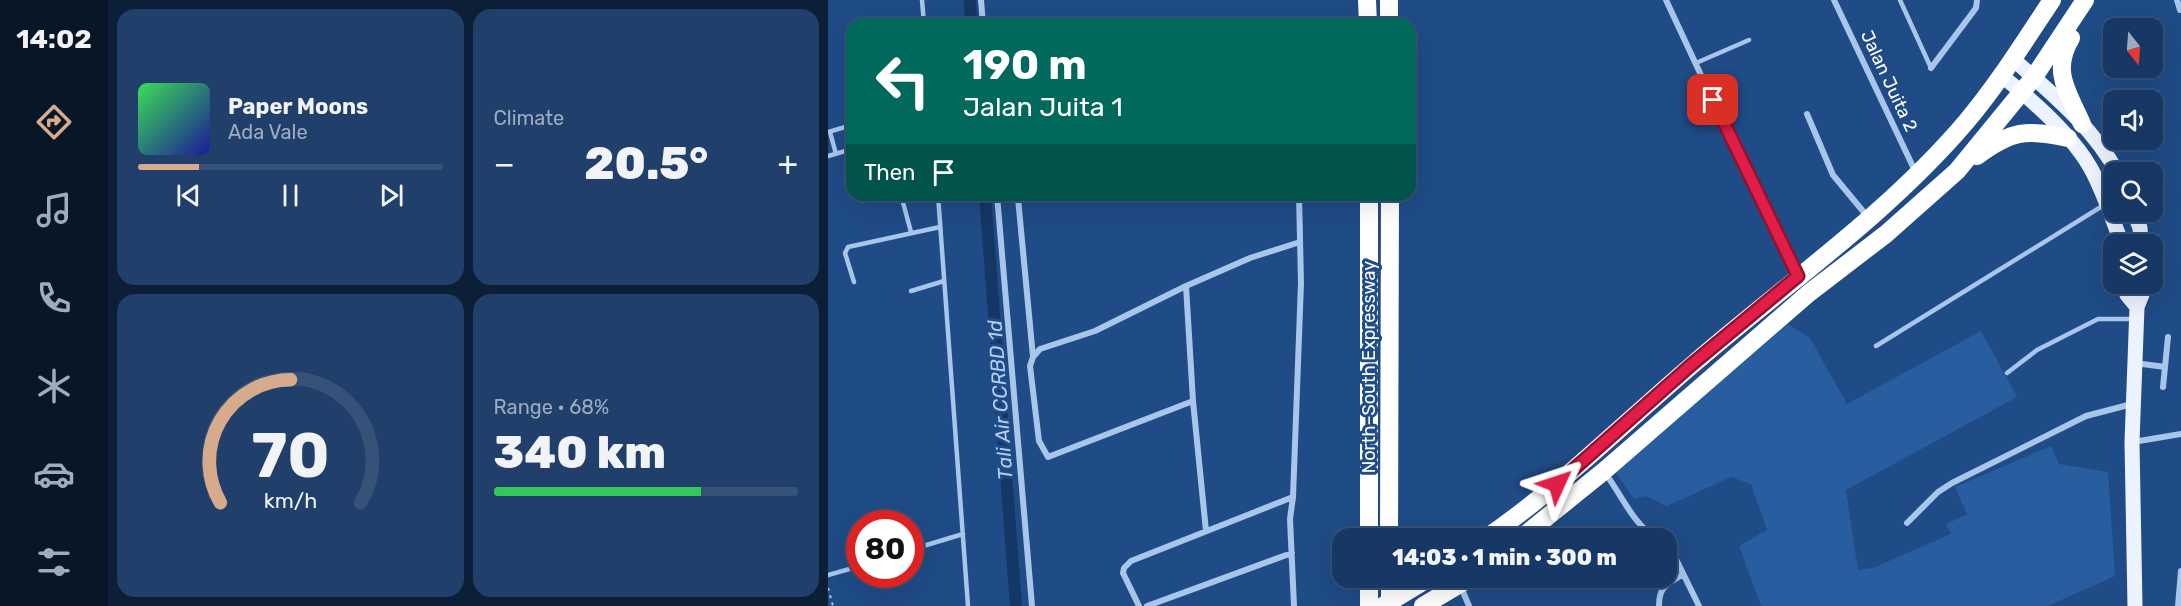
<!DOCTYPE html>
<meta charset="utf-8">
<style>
body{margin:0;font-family:Rubik,sans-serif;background:#203f6a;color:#f1f3f6;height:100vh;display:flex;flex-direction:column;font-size:22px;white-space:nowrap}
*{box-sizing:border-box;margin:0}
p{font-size:20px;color:#9eacbf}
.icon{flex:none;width:33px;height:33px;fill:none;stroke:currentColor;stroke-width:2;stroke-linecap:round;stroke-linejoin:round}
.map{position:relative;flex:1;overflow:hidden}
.drawer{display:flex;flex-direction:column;gap:9px;padding:9px;background:#0d1f37;width:720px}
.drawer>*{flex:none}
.top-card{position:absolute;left:18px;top:18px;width:570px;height:183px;border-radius:18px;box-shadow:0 6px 24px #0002,0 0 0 2px #365278;background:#00695c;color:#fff;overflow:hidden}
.needle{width:39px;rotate:163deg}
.controls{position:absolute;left:1275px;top:18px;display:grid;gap:12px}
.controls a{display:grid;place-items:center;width:60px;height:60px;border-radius:12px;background:#173864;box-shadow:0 6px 24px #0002,0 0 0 2px #365278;font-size:30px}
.speed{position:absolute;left:18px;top:510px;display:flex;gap:12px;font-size:30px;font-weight:700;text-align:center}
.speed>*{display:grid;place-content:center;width:78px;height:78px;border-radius:50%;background:#173864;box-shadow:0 6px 24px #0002,0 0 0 2px #365278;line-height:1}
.speed .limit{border:9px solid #d22;background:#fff;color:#111}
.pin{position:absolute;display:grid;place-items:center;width:51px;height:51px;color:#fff;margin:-26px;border-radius:12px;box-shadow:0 3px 9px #0006}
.me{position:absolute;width:66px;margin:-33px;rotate:48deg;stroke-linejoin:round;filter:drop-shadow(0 0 4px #0008)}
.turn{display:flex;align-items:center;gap:21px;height:126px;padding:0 18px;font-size:27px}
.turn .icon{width:78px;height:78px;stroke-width:2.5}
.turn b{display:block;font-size:42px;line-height:51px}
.then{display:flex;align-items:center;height:57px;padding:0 18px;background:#0003;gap:12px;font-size:22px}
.big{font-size:45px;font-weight:800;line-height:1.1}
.drawer .card{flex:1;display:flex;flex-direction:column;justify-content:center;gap:9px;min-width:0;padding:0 21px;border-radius:18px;background:#203f6a}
.drawer .dial{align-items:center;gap:0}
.dial svg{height:156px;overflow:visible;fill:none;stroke:#365278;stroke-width:7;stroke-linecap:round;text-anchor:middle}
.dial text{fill:#f1f3f6;stroke:none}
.song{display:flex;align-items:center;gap:18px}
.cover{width:72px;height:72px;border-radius:9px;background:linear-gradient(135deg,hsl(130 70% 55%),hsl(240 70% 35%))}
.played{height:6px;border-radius:3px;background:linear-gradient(90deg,#d6ab8b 20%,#365278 20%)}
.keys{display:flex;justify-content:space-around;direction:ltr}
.heat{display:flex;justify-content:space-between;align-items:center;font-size:33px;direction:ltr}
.charge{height:9px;border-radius:4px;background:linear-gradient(90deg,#34c759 68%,#365278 0)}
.drawer .tiles{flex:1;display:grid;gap:9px;grid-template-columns:repeat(2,1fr)}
.trip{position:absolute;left:504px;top:528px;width:345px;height:60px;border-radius:18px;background:#173864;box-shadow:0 6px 24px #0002,0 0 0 2px #365278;font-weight:800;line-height:60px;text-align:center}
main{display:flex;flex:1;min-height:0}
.dock{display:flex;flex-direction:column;width:108px;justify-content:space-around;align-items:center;background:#091628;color:#9eacbf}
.dock .icon{width:42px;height:42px}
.dock .active{color:#d6ab8b}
.dock b{font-size:27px;color:#f1f3f6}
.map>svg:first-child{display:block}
</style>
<main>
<nav class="dock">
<b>14:02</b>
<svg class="icon active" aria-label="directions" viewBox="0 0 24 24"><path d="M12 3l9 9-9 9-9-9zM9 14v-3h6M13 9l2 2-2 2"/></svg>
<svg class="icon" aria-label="music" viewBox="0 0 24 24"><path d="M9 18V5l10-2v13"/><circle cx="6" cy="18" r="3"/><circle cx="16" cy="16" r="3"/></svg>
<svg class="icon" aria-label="phone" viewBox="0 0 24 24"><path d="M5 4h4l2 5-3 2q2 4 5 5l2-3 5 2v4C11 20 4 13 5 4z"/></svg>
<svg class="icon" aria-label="climate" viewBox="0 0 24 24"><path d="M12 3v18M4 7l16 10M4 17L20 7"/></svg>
<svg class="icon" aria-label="car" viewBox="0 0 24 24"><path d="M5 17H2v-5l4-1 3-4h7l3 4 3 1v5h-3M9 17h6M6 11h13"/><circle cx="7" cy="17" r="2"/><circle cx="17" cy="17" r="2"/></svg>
<svg class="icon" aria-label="filters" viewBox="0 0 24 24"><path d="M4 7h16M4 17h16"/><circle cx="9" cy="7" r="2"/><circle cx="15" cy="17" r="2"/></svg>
</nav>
<section class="drawer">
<div class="tiles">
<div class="card">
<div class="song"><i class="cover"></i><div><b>Paper Moons</b><p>Ada Vale</p></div></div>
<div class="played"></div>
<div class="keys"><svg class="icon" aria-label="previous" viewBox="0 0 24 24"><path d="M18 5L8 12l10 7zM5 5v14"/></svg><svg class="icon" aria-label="pause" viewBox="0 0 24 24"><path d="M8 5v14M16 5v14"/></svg><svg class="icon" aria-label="next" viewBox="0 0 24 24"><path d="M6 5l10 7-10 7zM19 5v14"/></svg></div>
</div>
<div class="card"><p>Climate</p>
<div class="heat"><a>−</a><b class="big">20.5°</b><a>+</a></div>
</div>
<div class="card dial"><svg viewBox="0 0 100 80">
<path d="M14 69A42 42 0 1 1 86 69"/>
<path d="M14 69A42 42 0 0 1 50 6" stroke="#d6ab8b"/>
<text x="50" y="56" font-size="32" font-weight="700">70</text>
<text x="50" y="72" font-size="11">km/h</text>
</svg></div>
<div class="card"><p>Range · 68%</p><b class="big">340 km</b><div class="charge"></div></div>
</div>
</section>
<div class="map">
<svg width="1353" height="606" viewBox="0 0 1353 606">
<rect width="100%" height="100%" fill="#1f4b86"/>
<!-- green -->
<path fill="#285d9f" d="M960,324L982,338L1019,404L1153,331L1189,397L1018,490L1030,570L1045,568L1123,534L1118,524L1139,514L1127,487L1223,446L1231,464L1280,472L1287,576L1220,606H933L911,546L939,530L923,484L903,477L839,506L818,496L806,499L787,471Z"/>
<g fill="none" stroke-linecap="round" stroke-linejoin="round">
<!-- canal -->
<path stroke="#153765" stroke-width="12" d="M142,0L143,24
M157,195L188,606"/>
<!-- path -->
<path stroke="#a8c5ea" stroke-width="2" stroke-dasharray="3 4.5" stroke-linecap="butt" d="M0,588L5,606"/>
<!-- lane -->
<path stroke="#a8c5ea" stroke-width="4.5" d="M94,0L96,24
M1072,0L1103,68
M868,63L921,40
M0,132L24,125
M2,132L8,154
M0,156L24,149
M73,195L83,232
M110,195L140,606
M26,282L17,253L20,247L112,227
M83,291L116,281
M1048,346L1276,205
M1179,373L1209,350L1270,319H1305
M82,550L135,534
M0,575L32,566"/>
<!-- street -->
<path stroke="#a8c5ea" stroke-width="6" d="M153,0L155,24
M838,0L920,176L970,275
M1006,0L1088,173
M1349,0L1352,10
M1103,68L1148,8L1149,0
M979,114L1005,175L1039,216
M169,195L204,606
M190,198L205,357
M358,286L365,401L378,531
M1307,363L1337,367
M1335,387L1340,337
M365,401L220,457L211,441L202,366L205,357L212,349L267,331L358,286L422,258L472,242
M1305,442L1353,434
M777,473C794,495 804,523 828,538
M1079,523L1110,492L1124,483L1258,416L1304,404
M838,545L846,555L871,606
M633,587L641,606
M311,606L295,573L296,568L303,561L465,497
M319,606L464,553
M466,606L462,519L465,497L473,283L471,195
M831,606C831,586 839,585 855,574
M1350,606L1353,571"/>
<!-- primary -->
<path stroke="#ecf3fe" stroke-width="15" d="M1185,59C1223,93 1265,127 1289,172
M1174,76C1204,100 1243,134 1262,167C1274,188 1282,213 1291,236L1292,244
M1306,212L1312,228L1313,244
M1298,284L1299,295L1309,307
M1307,606L1304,442L1309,307L1315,292V284"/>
<!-- highway -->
<path stroke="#fff" stroke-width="18" d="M539,0L540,24
M561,0V24
M1243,38C1223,71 1240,92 1254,124
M1149,156C1184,130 1198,129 1240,138
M541,195V538
M561,538L562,195
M658,538C731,488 795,424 863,366C955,286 1058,216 1138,122C1170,84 1196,42 1224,0
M693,538L776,471L981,293L1058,234L1129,171L1206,77L1257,0
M541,578V606
M555,606L601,578
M595,606L642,578"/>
<!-- highway-bridge -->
<path stroke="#fff" stroke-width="18" d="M562,578V606"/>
</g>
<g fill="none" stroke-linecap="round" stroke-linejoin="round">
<defs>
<path id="route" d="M729,484L863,365L970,276L885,100"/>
</defs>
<!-- route casing -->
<use href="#route" stroke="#92132f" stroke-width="15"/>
<!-- route -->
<use href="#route" stroke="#e11d48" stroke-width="10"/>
</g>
<g text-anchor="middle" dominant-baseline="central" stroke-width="6" stroke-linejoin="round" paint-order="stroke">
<!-- street labels -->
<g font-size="18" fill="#fff" stroke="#1f4b86">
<text transform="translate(1061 81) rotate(65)">Jalan Juita 2</text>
<text transform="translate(541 367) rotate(-90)">North–South Expressway</text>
</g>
<!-- water labels -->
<g font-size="20" font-style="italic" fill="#b3cff2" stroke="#1f4b86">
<text transform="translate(172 400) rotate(-94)">Tali Air CCRBD 1d</text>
</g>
</g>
</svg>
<div class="controls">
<a><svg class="needle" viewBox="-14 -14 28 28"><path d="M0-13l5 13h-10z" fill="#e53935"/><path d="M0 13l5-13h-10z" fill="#9eacbf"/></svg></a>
<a><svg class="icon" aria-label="sound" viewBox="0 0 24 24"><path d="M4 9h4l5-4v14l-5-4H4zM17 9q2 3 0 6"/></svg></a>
<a><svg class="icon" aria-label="search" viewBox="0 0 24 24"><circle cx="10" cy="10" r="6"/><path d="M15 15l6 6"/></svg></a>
<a><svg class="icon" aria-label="layers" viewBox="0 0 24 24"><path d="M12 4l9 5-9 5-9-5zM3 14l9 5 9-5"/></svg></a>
</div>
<div class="speed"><div class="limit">80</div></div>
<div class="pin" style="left:885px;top:100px;background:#d93025"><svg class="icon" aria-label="arrive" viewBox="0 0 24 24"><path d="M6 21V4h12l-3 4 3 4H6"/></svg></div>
<svg class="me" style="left:729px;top:484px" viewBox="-20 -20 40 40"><path d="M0-17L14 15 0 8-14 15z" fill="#e11d48" stroke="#fff" stroke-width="4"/></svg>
<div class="trip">14:03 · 1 min · 300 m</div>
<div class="top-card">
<div class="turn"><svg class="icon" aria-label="left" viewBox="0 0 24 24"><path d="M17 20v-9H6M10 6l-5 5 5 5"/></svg><div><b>190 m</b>Jalan Juita 1</div></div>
<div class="then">Then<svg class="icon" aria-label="arrive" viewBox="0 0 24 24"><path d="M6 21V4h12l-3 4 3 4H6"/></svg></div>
</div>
</div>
</main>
